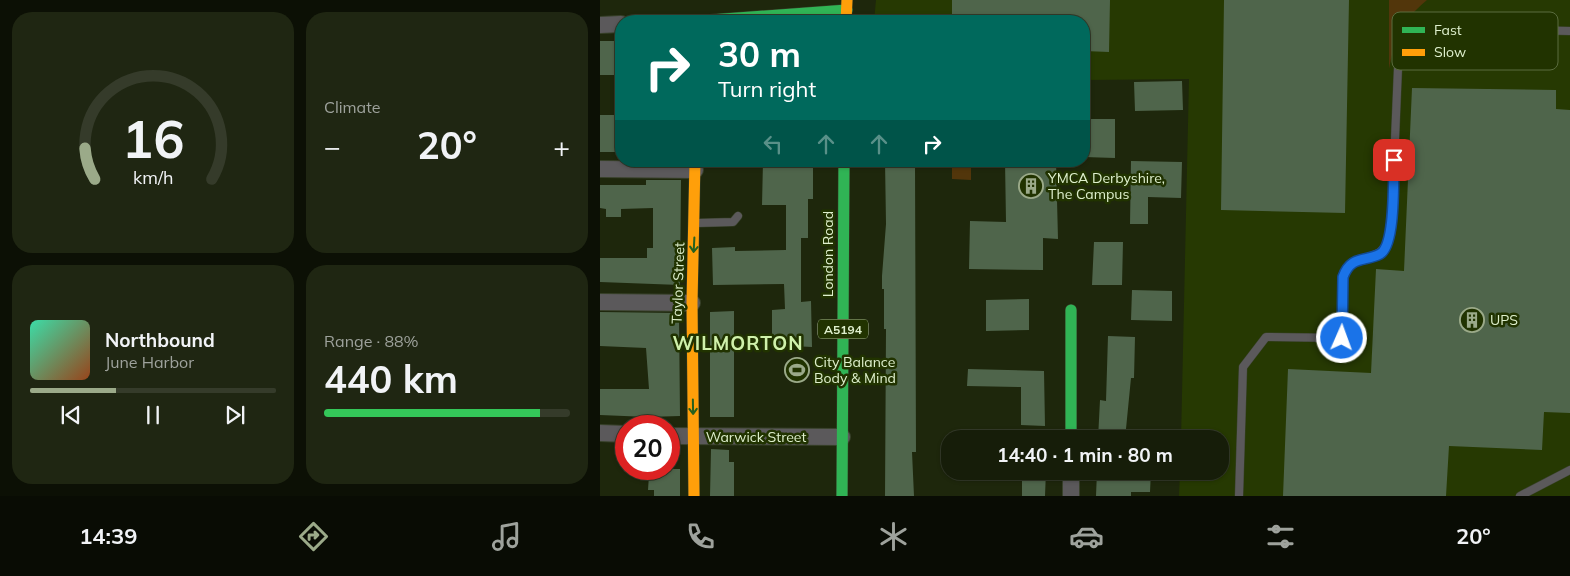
<!DOCTYPE html>
<meta charset="utf-8">
<style>
body{margin:0;font-family:Mulish,sans-serif;background:#1f2612;color:#f1f3f6;height:100vh;display:flex;flex-direction:column;font-size:19px;white-space:nowrap}
*{box-sizing:border-box;margin:0}
p{font-size:16px;color:#9ea29c}
.icon{flex:none;width:28px;height:28px;fill:none;stroke:currentColor;stroke-width:2;stroke-linecap:round;stroke-linejoin:round}
.map{position:relative;flex:1;overflow:hidden}
.panel{display:flex;flex-direction:column;gap:12px;padding:12px;background:#0c1005;width:600px}
.panel>*{flex:none}
.guide{position:absolute;left:15px;top:15px;width:475px;height:152px;border-radius:20px;box-shadow:0 1px 4px #0004,0 0 0 1px #353b2a;background:#00695c;color:#fff;overflow:hidden}
.speed{position:absolute;left:15px;top:415px;display:flex;gap:10px;font-size:25px;font-weight:700;text-align:center}
.speed>*{display:grid;place-content:center;width:65px;height:65px;border-radius:50%;background:#161d09;box-shadow:0 1px 4px #0004,0 0 0 1px #353b2a;line-height:1}
.speed .limit{border:8px solid #d22;background:#fff;color:#111}
.pin{position:absolute;display:grid;place-items:center;width:42px;height:42px;color:#fff;margin:-21px;border-radius:10px;box-shadow:0 2px 8px #0006}
.me{position:absolute;width:55px;margin:-28px;rotate:2deg;stroke-linejoin:round;filter:drop-shadow(0 0 4px #0008)}
.turn{display:flex;align-items:center;gap:18px;height:105px;padding:0 20px;font-size:22px}
.turn .icon{width:65px;height:65px;stroke-width:2.5}
.turn b{display:block;font-size:35px;line-height:42px}
.lanes{display:flex;align-items:center;height:48px;padding:0 20px;background:#0003;justify-content:center;gap:25px;direction:ltr}
.lanes .off{opacity:.35}
.big{font-size:38px;font-weight:700;line-height:1.1}
.panel .widget{flex:1;display:flex;flex-direction:column;justify-content:center;gap:8px;min-width:0;padding:0 18px;border-radius:20px;background:#1f2612}
.panel .dial{align-items:center;gap:0}
.dial svg{height:130px;overflow:visible;fill:none;stroke:#353b2a;stroke-width:7;stroke-linecap:round;text-anchor:middle}
.dial text{fill:#f1f3f6;stroke:none}
.song{display:flex;align-items:center;gap:15px}
.cover{width:60px;height:60px;border-radius:8px;background:linear-gradient(135deg,hsl(160 70% 55%),hsl(20 70% 35%))}
.played{height:5px;border-radius:2px;background:linear-gradient(90deg,#9baa89 35%,#353b2a 35%)}
.keys{display:flex;justify-content:space-around;direction:ltr}
.heat{display:flex;justify-content:space-between;align-items:center;font-size:28px;direction:ltr}
.charge{height:8px;border-radius:4px;background:linear-gradient(90deg,#34c759 88%,#353b2a 0)}
.panel .tiles{flex:1;display:grid;gap:12px;grid-template-columns:repeat(2,1fr)}
.trip{position:absolute;left:341px;top:430px;width:288px;height:50px;border-radius:20px;background:#161d09;box-shadow:0 1px 4px #0004,0 0 0 1px #353b2a;font-weight:700;line-height:50px;text-align:center}
.tab-bar{display:flex;height:80px;justify-content:space-around;align-items:center;background:#090c04;color:#9ea29c}
.tab-bar .icon{width:35px;height:35px}
.tab-bar .on{color:#9baa89}
.tab-bar b{font-size:22px;color:#f1f3f6}
main{display:flex;flex:1;min-height:0}
.map>svg:first-child{display:block}
</style>
<main>
<section class="panel">
<div class="tiles">
<div class="widget dial"><svg viewBox="0 0 100 80">
<path d="M14 69A42 42 0 1 1 86 69"/>
<path d="M14 69A42 42 0 0 1 8 50" stroke="#9baa89"/>
<text x="50" y="56" font-size="32" font-weight="700">16</text>
<text x="50" y="72" font-size="11">km/h</text>
</svg></div>
<div class="widget"><p>Climate</p>
<div class="heat"><a>−</a><b class="big">20°</b><a>+</a></div>
</div>
<div class="widget">
<div class="song"><i class="cover"></i><div><b>Northbound</b><p>June Harbor</p></div></div>
<div class="played"></div>
<div class="keys"><svg class="icon" aria-label="previous" viewBox="0 0 24 24"><path d="M18 5L8 12l10 7zM5 5v14"/></svg><svg class="icon" aria-label="pause" viewBox="0 0 24 24"><path d="M8 5v14M16 5v14"/></svg><svg class="icon" aria-label="next" viewBox="0 0 24 24"><path d="M6 5l10 7-10 7zM19 5v14"/></svg></div>
</div>
<div class="widget"><p>Range · 88%</p><b class="big">440 km</b><div class="charge"></div></div>
</div>
</section>
<div class="map">
<svg width="970" height="496" viewBox="0 0 970 496">
<rect width="100%" height="100%" fill="#1e270c"/>
<!-- built -->
<path fill="#263902" d="M276,0H970V496H579L580,471H620V439H581L589,79L484,80V21H274Z"/>
<!-- green -->
<path fill="#52360b" d="M789,0H827C799,24 796,34 789,69Z
M352,161H371V180L352,179Z"/>
<!-- building -->
<path fill="#4f654b" d="M352,0H510L509,52L484,51V21H352Z
M624,0H749L745,213L621,210Z
M0,41H21V67H19V75H0Z
M582,81L583,110L535,111L534,82Z
M812,88L956,90V109L970,110V413L944,412L942,450L849,446L846,496H683L688,369L771,373L776,269L804,271Z
M0,115H20L19,152H0Z
M484,119H515V158L484,157Z
M163,161H213V199H208V238H201V302L211,301L212,347L172,345V310L185,309L184,284L113,285L112,248L135,247V251L186,250V205H162Z
M285,161H315L316,452H312L314,496H285L286,329H284V289H282V276L286,224Z
M405,161H456L458,239L443,238V270L369,269L370,221L406,222Z
M531,161L582,162L581,198L548,197V224H530Z
M46,180H81L80,285L0,282V258H47V248H53V208L21,209V217H6V209L0,208V185H46Z
M494,242H523L522,285H492Z
M532,290L572,291V321L531,320Z
M429,299V330L386,331V300Z
M134,311V417H110V312Z
M0,312L79,313L80,416L48,417L0,415V389H49L46,348L0,346Z
M508,336L535,337L534,378H531L525,439H498L500,400L506,401Z
M368,369L444,371L445,426L421,425V387L367,386Z
M111,449L129,450V462H134V496H110Z
M55,469H80V496H54V490H48L49,475H55Z
M422,471H446L445,496H422Z
M497,471H551L550,492H531V496H496Z"/>
<g fill="none" stroke-linecap="round" stroke-linejoin="round">
<defs>
<path id="lane" d="M97,223L133,222L138,216
M639,496L643,367L666,337L742,338L743,277C754,248 781,268 791,234L798,68L810,44L831,28L970,31
M920,496L970,470"/>
<path id="street" d="M0,25L21,24
M0,169L95,170
M0,302L92,303
M0,433L26,434
M69,436L242,437
M471,496V471"/>
<path id="fast" d="M61,21L110,20L247,10
M471,310V439
M242,496L244,161"/>
<path id="slow" d="M246,21L247,0
M94,496L92,303L95,161"/>
</defs>
<!-- lane casing -->
<use href="#lane" stroke="#38412a" stroke-width="9"/>
<!-- street casing -->
<use href="#street" stroke="#38412a" stroke-width="18"/>
<!-- fast casing -->
<use href="#fast" stroke="#38412a" stroke-width="12"/>
<!-- slow casing -->
<use href="#slow" stroke="#38412a" stroke-width="12"/>
<!-- lane -->
<use href="#lane" stroke="#5b595b" stroke-width="8"/>
<!-- street -->
<use href="#street" stroke="#5b595b" stroke-width="16"/>
<!-- fast -->
<use href="#fast" stroke="#30b455" stroke-width="11"/>
<!-- slow -->
<use href="#slow" stroke="#ff9f0a" stroke-width="11"/>
</g>
<!-- one-way arrows -->
<defs><path id="oneway-shaft" d="M-6 0H5M1.5-3L5.5 0L1.5 3" fill="none" stroke-width="1.6" stroke-linecap="round" stroke-linejoin="round" transform="scale(1.25)"/></defs>
<g stroke="#26601e">
<use href="#oneway-shaft" transform="translate(94 245) rotate(93)"/>
<use href="#oneway-shaft" transform="translate(93 407) rotate(89)"/>
</g>
<g fill="none" stroke-linecap="round" stroke-linejoin="round">
<defs>
<path id="route" d="M742,338L743,277C751,255 765,262 780,254C796,245 793,178 794,160"/>
</defs>
<!-- route casing -->
<use href="#route" stroke="#114b97" stroke-width="12"/>
<!-- route -->
<use href="#route" stroke="#1a73e8" stroke-width="9"/>
</g>
<!-- icons -->
<defs>
<symbol id="building-ring" viewBox="-11 -11 22 22"><circle r="9.5" fill="#213300" stroke="#9baa89" stroke-width="1.5"/><path d="M-4-6H4V6H1V3H-1V6H-4ZM-2.5-4.3h1.7v1.8h-1.7ZM.8-4.3h1.7v1.8H.8ZM-2.5-1h1.7V.8h-1.7ZM.8-1h1.7V.8H.8Z" fill="#9baa89"/></symbol>
<symbol id="stadium-ring" viewBox="-11 -11 22 22"><circle r="9.5" fill="#213300" stroke="#9baa89" stroke-width="1.5"/><path d="M0-5a6.5 5 0 1 0 0 10a6.5 5 0 1 0 0-10ZM-3.5-1.8h7v3.6h-7Z" fill="#9baa89"/></symbol>
</defs>
<g fill-rule="evenodd">
<use href="#building-ring" x="417" y="172" width="28" height="28"/>
<use href="#building-ring" x="858" y="306" width="28" height="28"/>
<use href="#stadium-ring" x="183" y="356" width="28" height="28"/>
</g>
<g text-anchor="middle" dominant-baseline="central" stroke-width="5" stroke-linejoin="round" paint-order="stroke">
<!-- shield labels -->
<rect fill="#213300" stroke="#a6b790" stroke-width="1" x="218" y="319.5" width="50" height="19" rx="4"/>
<g font-size="12" font-weight="bold" fill="#dff0cd">
<text x="243" y="329">A5194</text>
</g>
<!-- poi labels -->
<g font-size="14" fill="#dff0cd" stroke="#213300" text-anchor="start">
<text x="448" y="178">YMCA Derbyshire,<tspan x="448" dy="16">The Campus</tspan></text>
<text x="890" y="320">UPS</text>
<text x="214" y="362">City Balance<tspan x="214" dy="16">Body &amp; Mind</tspan></text>
</g>
<!-- street labels -->
<g font-size="14" fill="#dff0cd" stroke="#213300">
<text transform="translate(228 254) rotate(-90)">London Road</text>
<text transform="translate(78 283) rotate(-88)">Taylor Street</text>
<text x="156" y="437">Warwick Street</text>
</g>
<!-- district labels -->
<g font-size="19" font-weight="bold" letter-spacing="1" fill="#d0f1ab" stroke="#213300">
<text x="138" y="343">WILMORTON</text>
</g>
</g>
<!-- legend -->
<rect x="792" y="12" width="166" height="58" rx="8" fill="#213300" stroke="#5a6c3e" stroke-width="1"/>
<rect x="802" y="27" width="23" height="6" fill="#30b455"/>
<rect x="802" y="49" width="23" height="7" fill="#ff9f0a"/>
<g font-size="14" fill="#dff0cd">
<text x="834" y="35">Fast</text>
<text x="834" y="57">Slow</text>
</g>
</svg>
<div class="speed"><div class="limit">20</div></div>
<div class="pin" style="left:794px;top:160px;background:#d93025"><svg class="icon" aria-label="arrive" viewBox="0 0 24 24"><path d="M6 21V4h12l-3 4 3 4H6"/></svg></div>
<svg class="me" style="left:742px;top:338px" viewBox="-20 -20 40 40"><circle r="17" fill="#1a73e8" stroke="#fff" stroke-width="3"/><path d="M0-11L8 9 0 5-8 9z" fill="#fff"/></svg>
<div class="trip">14:40 · 1 min · 80 m</div>
<div class="guide">
<div class="turn"><svg class="icon" aria-label="right" viewBox="0 0 24 24"><path d="M7 20v-9h11M14 6l5 5-5 5"/></svg><div><b>30 m</b>Turn right</div></div>
<div class="lanes"><svg class="icon off" aria-label="left" viewBox="0 0 24 24"><path d="M17 20v-9H6M10 6l-5 5 5 5"/></svg><svg class="icon off" aria-label="ahead" viewBox="0 0 24 24"><path d="M12 20V5M6 11l6-6 6 6"/></svg><svg class="icon off" aria-label="ahead" viewBox="0 0 24 24"><path d="M12 20V5M6 11l6-6 6 6"/></svg><svg class="icon" aria-label="right" viewBox="0 0 24 24"><path d="M7 20v-9h11M14 6l5 5-5 5"/></svg></div>
</div>
</div>
</main>
<nav class="tab-bar">
<b>14:39</b>
<svg class="icon on" aria-label="directions" viewBox="0 0 24 24"><path d="M12 3l9 9-9 9-9-9zM9 14v-3h6M13 9l2 2-2 2"/></svg>
<svg class="icon" aria-label="music" viewBox="0 0 24 24"><path d="M9 18V5l10-2v13"/><circle cx="6" cy="18" r="3"/><circle cx="16" cy="16" r="3"/></svg>
<svg class="icon" aria-label="phone" viewBox="0 0 24 24"><path d="M5 4h4l2 5-3 2q2 4 5 5l2-3 5 2v4C11 20 4 13 5 4z"/></svg>
<svg class="icon" aria-label="climate" viewBox="0 0 24 24"><path d="M12 3v18M4 7l16 10M4 17L20 7"/></svg>
<svg class="icon" aria-label="car" viewBox="0 0 24 24"><path d="M5 17H2v-5l4-1 3-4h7l3 4 3 1v5h-3M9 17h6M6 11h13"/><circle cx="7" cy="17" r="2"/><circle cx="17" cy="17" r="2"/></svg>
<svg class="icon" aria-label="filters" viewBox="0 0 24 24"><path d="M4 7h16M4 17h16"/><circle cx="9" cy="7" r="2"/><circle cx="15" cy="17" r="2"/></svg>
<b>20°</b>
</nav>
